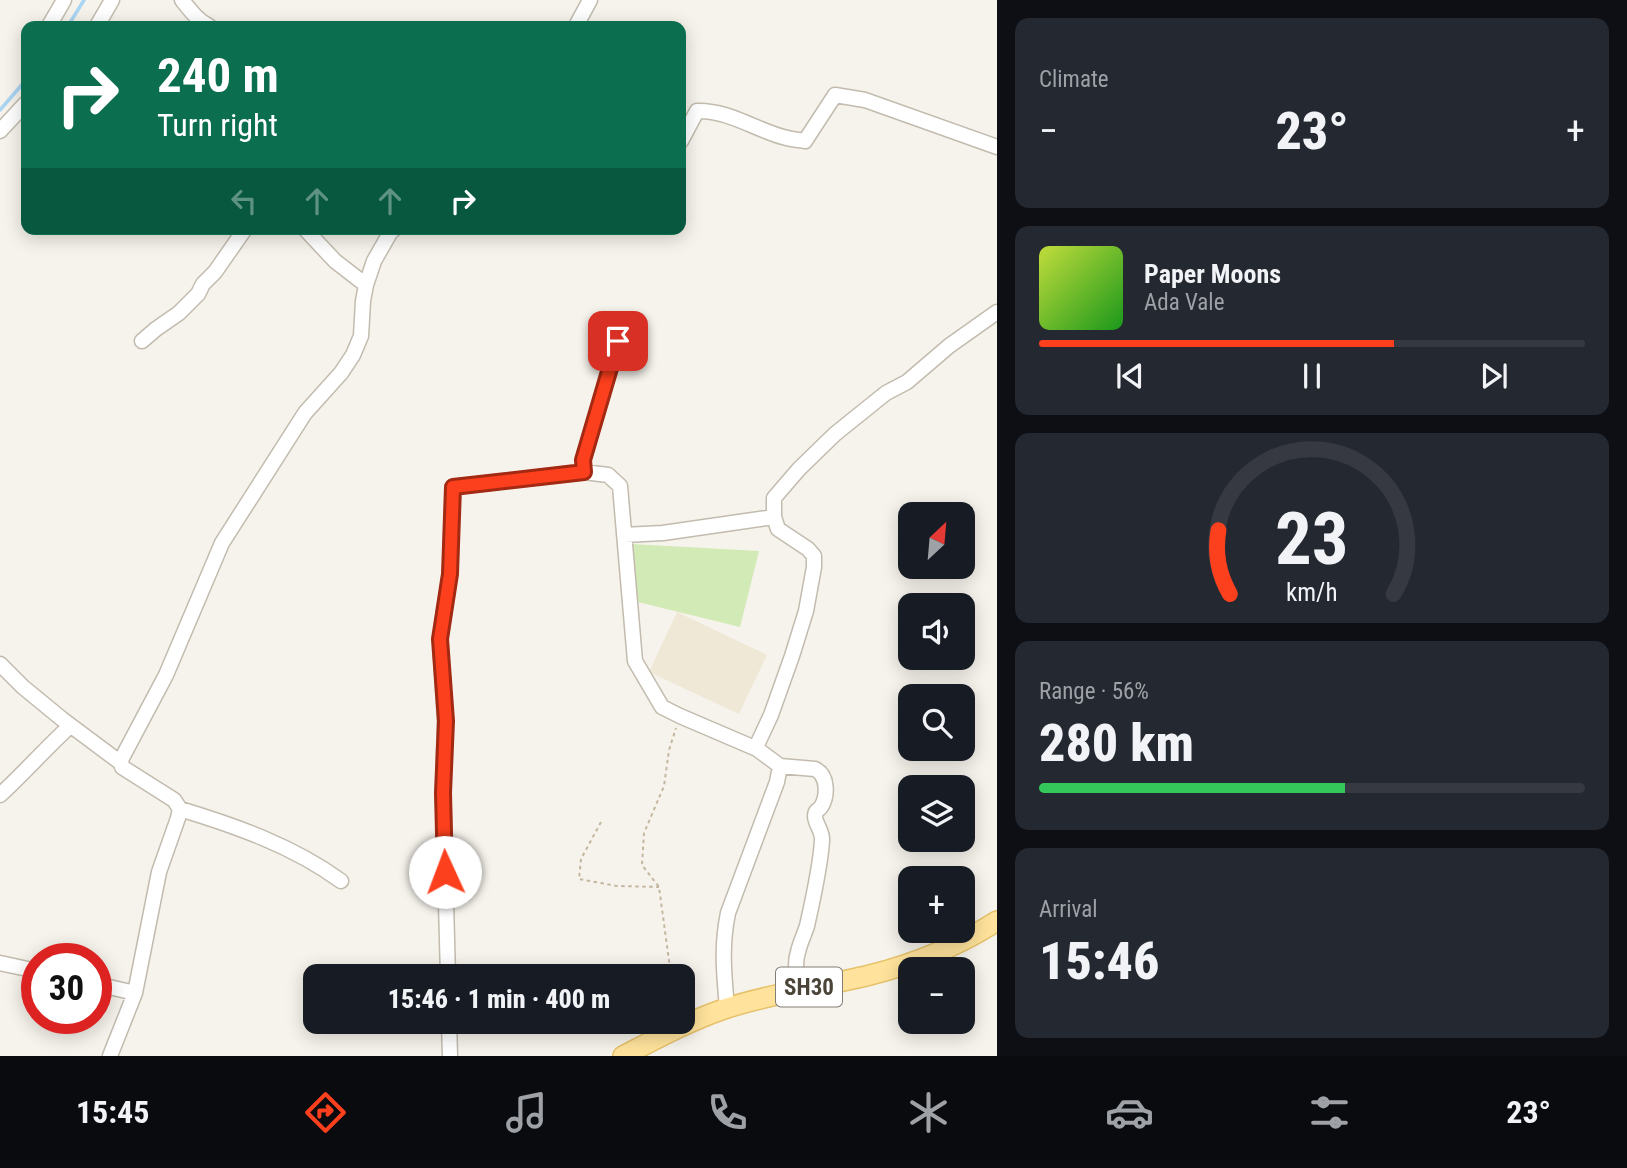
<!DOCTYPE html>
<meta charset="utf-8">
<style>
body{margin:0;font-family:"Roboto Condensed",sans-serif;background:#242831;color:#f1f3f6;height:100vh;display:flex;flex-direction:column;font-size:26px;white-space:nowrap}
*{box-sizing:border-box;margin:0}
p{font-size:23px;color:#9ea1a6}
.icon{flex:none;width:38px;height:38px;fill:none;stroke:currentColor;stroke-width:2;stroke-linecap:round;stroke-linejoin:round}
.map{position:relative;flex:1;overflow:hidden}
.side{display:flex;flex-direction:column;gap:18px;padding:18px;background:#0d0f14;width:630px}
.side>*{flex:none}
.hud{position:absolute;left:21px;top:21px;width:665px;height:214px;border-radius:14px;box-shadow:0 4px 18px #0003;background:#0b6e4f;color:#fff;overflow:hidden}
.needle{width:46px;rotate:26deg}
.fabs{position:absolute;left:898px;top:502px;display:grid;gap:14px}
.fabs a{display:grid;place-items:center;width:77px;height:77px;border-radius:14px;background:#171b24;box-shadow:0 4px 18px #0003;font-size:35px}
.speed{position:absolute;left:21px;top:943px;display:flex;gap:14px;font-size:35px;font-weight:700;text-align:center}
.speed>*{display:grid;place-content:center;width:91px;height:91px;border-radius:50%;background:#171b24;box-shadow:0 4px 18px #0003;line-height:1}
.speed .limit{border:10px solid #d22;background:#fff;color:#111}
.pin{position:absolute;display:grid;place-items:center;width:60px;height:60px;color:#fff;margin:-30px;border-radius:14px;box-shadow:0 4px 10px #0006}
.me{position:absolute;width:77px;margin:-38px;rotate:358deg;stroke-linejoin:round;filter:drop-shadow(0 0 5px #0008)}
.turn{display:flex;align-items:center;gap:24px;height:147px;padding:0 21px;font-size:32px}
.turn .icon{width:91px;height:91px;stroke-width:2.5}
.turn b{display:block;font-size:49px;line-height:60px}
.lanes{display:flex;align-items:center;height:66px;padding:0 21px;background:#0003;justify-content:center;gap:35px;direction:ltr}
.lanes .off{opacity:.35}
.big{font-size:52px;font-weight:800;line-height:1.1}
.side .tile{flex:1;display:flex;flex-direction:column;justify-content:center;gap:10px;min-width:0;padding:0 24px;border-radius:14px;background:#242831}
.side .dial{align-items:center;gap:0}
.dial svg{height:182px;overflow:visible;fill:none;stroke:#363941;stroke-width:7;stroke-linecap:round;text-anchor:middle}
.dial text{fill:#f1f3f6;stroke:none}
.song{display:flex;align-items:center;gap:21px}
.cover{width:84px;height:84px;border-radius:10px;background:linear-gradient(135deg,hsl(70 70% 55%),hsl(120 70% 35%))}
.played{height:7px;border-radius:4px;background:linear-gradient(90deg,#fc3f1d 65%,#363941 65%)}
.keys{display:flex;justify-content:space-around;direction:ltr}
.heat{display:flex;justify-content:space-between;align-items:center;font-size:38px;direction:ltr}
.charge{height:10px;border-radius:5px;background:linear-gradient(90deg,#34c759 56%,#363941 0)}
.trip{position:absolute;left:303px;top:964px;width:392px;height:70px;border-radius:14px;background:#171b24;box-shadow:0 4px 18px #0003;font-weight:800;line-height:70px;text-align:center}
.menu{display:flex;height:112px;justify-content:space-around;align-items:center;background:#090b0e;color:#9ea1a6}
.menu .icon{width:49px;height:49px}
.menu .on{color:#fc3f1d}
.menu b{font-size:32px;color:#f1f3f6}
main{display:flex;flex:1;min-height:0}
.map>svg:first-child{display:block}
</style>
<main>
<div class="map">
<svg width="997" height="1056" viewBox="0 0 997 1056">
<rect width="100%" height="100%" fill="#f6f3ec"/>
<!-- education -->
<path fill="#efe8d6" d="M677,612L767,655L739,714L649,672Z"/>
<!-- green -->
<path fill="#d2eab5" d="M631,544L759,551L740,627L638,602Z"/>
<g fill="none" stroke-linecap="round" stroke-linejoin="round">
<!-- stream -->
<path stroke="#a9d4f2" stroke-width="3.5" d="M68,26L84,0
M0,110L26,80"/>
<defs>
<path id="minor" d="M182,0C190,10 198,21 209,26
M49,26L64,0
M97,26L112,0
M576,26L590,0
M0,131L26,103
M681,141L697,111C728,110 754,129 783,137C790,139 798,140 805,141L835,95L865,100L997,147
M305,229L335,261L366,285
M142,341L156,329L179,313L198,294L203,284L215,272L245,229
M584,472L583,460L618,341
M624,535L663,533L774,517
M0,664L23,687L62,719L121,763
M780,766L815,769C828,775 828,796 821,807C818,811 815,810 815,816C815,824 823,831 822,841C820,869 813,899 807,926C804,935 800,943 798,952C794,964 797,976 800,989
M0,795C24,773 46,748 70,726
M180,809C236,826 293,846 341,881
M0,963L37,971
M448,976L443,793L445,721L440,639L450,574L453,487L584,472L608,475L620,486L635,661L662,707L680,716L757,749
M96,984L135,993
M727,1008C724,973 721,947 728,913L777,782L780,766L757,749V745L771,715L792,656L806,611L814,567V556L808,549L778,529L774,517V498L799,469L835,434L886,393L907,382L949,346L997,312
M449,1022L450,1056
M110,1056L135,993L159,872L178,818L180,809L174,800L122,767L121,763L122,758L166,675L222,543L305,413L341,373L353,355L361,336L363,301L366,285L374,261L390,233L394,229"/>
<path id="major" d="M623,1056C656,1039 689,1021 724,1009C772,993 821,987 870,975C914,964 958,946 997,921"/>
</defs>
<!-- minor casing -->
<use href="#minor" stroke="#c2bbae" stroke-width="17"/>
<!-- major casing -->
<use href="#major" stroke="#e6c16a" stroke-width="22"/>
<!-- path -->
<path stroke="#c4b79f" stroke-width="2" stroke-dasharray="3.5 3.5" stroke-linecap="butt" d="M601,822L581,859L579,879L617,886L659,887
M673,976L670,968L659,887L642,865L644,833L664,786L669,750L676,728"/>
<!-- minor -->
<use href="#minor" stroke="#fff" stroke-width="14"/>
<!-- major -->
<use href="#major" stroke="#ffe39c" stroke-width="19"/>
</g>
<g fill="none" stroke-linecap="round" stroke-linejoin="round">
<defs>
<path id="route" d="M445,872L443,793L446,721L440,639L450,574L453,487L584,472L583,460L618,341"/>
</defs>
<!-- route casing -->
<use href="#route" stroke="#a42913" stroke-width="18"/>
<!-- route -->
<use href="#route" stroke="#fc3f1d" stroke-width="12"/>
</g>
<g text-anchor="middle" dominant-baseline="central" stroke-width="5" stroke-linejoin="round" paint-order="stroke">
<!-- shield labels -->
<rect fill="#fff" stroke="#817c74" stroke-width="2" x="776" y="967.5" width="66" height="39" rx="5"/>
<g font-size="23" font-weight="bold" fill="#4b4439">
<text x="809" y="987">SH30</text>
</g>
</g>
</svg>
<div class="fabs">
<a><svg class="needle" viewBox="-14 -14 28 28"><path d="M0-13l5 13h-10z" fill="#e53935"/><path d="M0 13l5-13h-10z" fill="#9ea1a6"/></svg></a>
<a><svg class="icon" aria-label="sound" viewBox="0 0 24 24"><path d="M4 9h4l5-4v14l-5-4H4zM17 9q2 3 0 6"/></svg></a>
<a><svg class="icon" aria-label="search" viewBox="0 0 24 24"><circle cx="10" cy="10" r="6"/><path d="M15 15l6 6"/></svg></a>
<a><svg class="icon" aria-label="layers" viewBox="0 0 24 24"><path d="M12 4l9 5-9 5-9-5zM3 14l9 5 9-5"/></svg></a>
<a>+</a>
<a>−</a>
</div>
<div class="speed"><div class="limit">30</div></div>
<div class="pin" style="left:618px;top:341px;background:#d93025"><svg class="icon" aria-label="arrive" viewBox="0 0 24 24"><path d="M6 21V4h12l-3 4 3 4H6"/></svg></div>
<svg class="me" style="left:445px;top:872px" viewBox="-20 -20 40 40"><circle r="19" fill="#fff"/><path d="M0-13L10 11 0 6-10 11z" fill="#fc3f1d"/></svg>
<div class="trip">15:46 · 1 min · 400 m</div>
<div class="hud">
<div class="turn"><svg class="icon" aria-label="right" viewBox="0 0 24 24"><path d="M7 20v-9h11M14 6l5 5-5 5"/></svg><div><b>240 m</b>Turn right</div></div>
<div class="lanes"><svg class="icon off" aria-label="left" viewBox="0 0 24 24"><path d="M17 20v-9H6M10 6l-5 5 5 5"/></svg><svg class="icon off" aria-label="ahead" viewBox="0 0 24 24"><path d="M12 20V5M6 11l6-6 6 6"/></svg><svg class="icon off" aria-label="ahead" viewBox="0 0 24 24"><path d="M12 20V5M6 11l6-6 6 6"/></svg><svg class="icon" aria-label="right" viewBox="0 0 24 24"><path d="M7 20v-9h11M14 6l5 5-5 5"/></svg></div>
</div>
</div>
<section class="side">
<div class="tile"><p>Climate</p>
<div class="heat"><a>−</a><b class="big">23°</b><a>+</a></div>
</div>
<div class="tile">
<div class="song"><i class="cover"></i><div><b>Paper Moons</b><p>Ada Vale</p></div></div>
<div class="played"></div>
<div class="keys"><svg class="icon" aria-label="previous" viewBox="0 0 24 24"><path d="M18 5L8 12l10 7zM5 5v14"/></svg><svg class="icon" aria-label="pause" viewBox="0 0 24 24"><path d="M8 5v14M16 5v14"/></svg><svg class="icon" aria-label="next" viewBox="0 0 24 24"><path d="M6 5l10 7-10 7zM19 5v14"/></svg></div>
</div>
<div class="tile dial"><svg viewBox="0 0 100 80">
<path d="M14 69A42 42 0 1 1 86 69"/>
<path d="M14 69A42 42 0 0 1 9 41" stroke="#fc3f1d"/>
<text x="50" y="56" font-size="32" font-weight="700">23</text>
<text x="50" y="72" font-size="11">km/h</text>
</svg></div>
<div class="tile"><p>Range · 56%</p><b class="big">280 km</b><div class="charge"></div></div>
<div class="tile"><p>Arrival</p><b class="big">15:46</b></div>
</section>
</main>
<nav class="menu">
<b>15:45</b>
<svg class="icon on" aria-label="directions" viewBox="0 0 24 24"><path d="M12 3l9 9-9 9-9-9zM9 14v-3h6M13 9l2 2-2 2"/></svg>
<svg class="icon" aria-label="music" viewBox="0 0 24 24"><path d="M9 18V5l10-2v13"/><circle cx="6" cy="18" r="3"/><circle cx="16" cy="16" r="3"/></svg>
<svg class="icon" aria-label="phone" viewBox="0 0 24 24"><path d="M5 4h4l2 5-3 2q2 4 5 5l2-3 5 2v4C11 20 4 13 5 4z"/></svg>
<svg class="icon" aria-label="climate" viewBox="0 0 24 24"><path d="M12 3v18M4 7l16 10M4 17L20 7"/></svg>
<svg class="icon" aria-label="car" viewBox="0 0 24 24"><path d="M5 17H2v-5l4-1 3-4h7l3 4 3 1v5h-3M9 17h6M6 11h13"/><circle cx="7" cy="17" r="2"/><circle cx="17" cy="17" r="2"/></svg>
<svg class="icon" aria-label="filters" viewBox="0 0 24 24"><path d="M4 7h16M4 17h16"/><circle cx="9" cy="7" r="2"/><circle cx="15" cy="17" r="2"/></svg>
<b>23°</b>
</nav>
